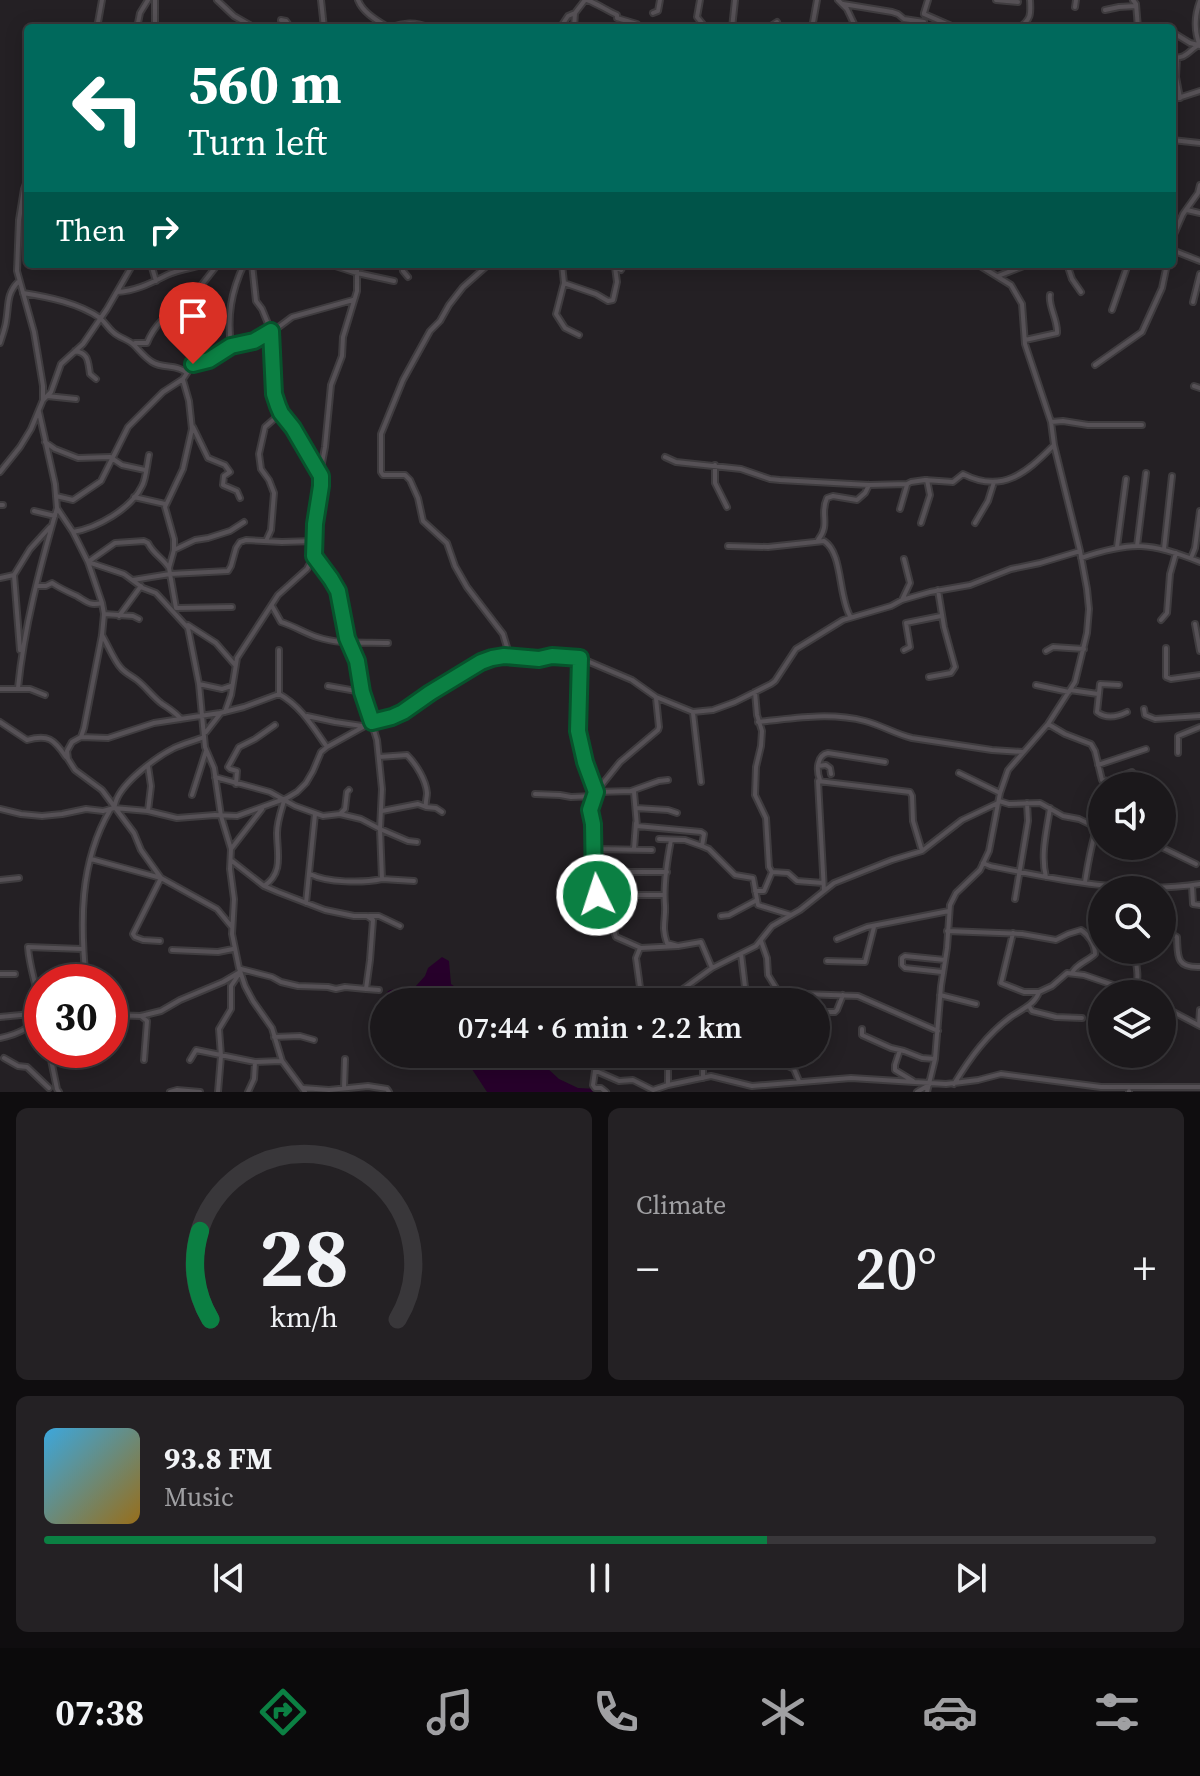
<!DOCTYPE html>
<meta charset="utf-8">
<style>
body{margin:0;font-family:"Source Serif 4",serif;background:#242124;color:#f1f3f6;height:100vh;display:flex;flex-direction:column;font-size:30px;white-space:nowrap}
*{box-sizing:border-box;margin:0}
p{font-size:26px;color:#a0a0a3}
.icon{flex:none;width:44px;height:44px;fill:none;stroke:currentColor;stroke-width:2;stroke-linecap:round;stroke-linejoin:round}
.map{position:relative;height:1092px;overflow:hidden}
.side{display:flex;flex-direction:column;gap:16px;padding:16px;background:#0f0d0f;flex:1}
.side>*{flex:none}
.hud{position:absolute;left:24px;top:24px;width:1152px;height:244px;border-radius:8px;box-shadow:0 4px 20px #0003,0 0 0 2px #39373a;background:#00695c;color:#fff;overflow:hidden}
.tools{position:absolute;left:1088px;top:772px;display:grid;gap:16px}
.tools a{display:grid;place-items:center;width:88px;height:88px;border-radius:50%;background:#1b181b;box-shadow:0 4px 20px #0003,0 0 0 2px #39373a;font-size:40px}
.speed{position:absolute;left:24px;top:964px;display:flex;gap:16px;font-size:40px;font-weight:700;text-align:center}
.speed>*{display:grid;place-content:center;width:104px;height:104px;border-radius:50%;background:#1b181b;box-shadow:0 4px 20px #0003,0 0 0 2px #39373a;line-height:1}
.speed .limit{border:12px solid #d22;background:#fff;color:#111}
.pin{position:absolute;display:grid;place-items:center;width:68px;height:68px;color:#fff;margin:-82px -34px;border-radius:50% 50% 50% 0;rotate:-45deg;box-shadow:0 0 8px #0007}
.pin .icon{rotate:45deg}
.me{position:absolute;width:88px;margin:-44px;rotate:356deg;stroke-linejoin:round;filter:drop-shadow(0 0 6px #0008)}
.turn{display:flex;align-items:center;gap:28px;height:168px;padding:0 32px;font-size:36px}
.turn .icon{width:104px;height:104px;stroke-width:2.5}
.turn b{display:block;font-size:56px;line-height:68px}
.then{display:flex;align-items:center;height:76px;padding:0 32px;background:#0003;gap:16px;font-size:30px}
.big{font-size:60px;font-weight:600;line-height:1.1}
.side .widget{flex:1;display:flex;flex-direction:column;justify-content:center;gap:12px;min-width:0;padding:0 28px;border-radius:12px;background:#242124}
.side .dial{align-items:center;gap:0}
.dial svg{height:208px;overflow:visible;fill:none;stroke:#39373a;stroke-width:7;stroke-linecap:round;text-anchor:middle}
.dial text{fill:#f1f3f6;stroke:none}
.song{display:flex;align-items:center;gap:24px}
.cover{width:96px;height:96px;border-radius:12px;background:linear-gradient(135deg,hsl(200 70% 55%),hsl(40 70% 35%))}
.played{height:8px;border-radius:4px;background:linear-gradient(90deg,#0b8043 65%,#39373a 65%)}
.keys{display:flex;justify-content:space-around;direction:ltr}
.heat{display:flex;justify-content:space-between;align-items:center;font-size:44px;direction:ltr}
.side .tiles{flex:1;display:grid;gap:16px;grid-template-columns:1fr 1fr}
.widget:last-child{grid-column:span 2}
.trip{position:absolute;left:370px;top:988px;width:460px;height:80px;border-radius:40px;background:#1b181b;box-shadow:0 4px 20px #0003,0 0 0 2px #39373a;font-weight:600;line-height:80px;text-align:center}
.menu{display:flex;height:128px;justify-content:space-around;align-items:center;background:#0b0a0b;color:#a0a0a3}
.menu .icon{width:56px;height:56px}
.menu .selected{color:#0b8043}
.menu b{font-size:36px;color:#f1f3f6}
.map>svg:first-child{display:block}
</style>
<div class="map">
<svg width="1200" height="1092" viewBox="0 0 1200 1092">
<rect width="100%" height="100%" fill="#242024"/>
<!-- water -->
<path fill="#27002b" d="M442,957L449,961L451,984L476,1002H416L415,1000C405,996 396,1001 387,992L390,990L415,987L425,976L428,968Z
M462,1054H532L559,1079L578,1088L598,1089L592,1092H487Z"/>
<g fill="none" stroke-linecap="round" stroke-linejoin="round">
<defs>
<path id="minor" d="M155,0V28
M217,0L234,16L255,28
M321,0L324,28
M358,0C363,13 378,21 389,28C404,23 414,21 430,28
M587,0C598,4 606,10 617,15V18L637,24L642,28
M700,0L697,17L706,28
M838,0L847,9L856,28
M996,0L1018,2
M1133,0L1136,4L1138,28
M1200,1C1194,17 1194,31 1200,46
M843,4L892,12L898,14L904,19L924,22
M1075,7L1076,0
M1105,10L1119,7L1136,6
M653,13L658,11L660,0
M924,13L928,0
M924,14L956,28
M281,20L286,21L291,28
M97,28L102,0
M137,28L140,13L148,0
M560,28L568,16L575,13L585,0
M574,28L575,13
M732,28L735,0
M768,28L777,22
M812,28L817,0
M1019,28C1031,19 1031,15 1030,0
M1172,32L1190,43L1198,45
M1172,57C1186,60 1189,50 1200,44
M1177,58L1176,77L1180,98
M1172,100L1200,91
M1172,140L1200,143
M1187,210L1200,213
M1172,239L1183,214L1198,193L1200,185
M1172,250L1200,261
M151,264L156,281
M252,264L256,301L262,309L271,331L274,394L278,406L281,413L293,428L320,473
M329,264L357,273L394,281
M402,264L403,271L408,277
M489,264L463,287L449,305L440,321L430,331L403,380L381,434V472L383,475H405L410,480L418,498L423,521L447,543L455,566L467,587L503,634L510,657
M562,264L564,283L596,294L608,301L613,300L617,282L615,267L621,270L624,264
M1067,264L1072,279L1081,292
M998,276L1029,264
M564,283L556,314L565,328L579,335
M117,292C136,291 151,283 167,275C179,269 194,268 206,264
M23,293C48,297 79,303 100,318C105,322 108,328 113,332C119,338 128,339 134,345C140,351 144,357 152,362C163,369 177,364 187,373
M1193,302L1200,274
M1112,310L1128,264
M1025,340L1057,333C1058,320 1048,306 1050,295
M0,343C2,336 5,329 6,322C9,306 6,294 18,282
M135,343H147C153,328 168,309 186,308C187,308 198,310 199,310
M231,346C227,316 231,292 244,264
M75,351C89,353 88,362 90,374L96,379
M193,364L200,323V287L218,264
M1095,365L1142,332L1162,288L1167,264
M1194,386L1200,388
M47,396L76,399
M43,400L51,392L61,364L83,344L107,309L133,264
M39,412L55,484L57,508L73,532L88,562L102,603L104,614L102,635L84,728L81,737L72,742L67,751L68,759L75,770L102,790L134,833L141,850L161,878L217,909L231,926
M1051,422L1063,421L1088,425H1142
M193,427L208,458L225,465L230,472L224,476L223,485L237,491L240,498
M45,442L55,449L78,458L110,457L122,465L145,470
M665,457L676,462L741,469L770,479L780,480L869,485L907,484L911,482L925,480L953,482L963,474C1002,494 1026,473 1053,446
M715,465V483L727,507
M0,472L20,447L31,429L43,400V386L34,332L17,271L19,220L24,189L28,178
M56,496L73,500L101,481L128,427L163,392L183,379L193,364L209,360L231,346L254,341L276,329L292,317L353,300
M134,497L165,504
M0,505H3
M900,509L907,485
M34,511L55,516
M921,523L930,495L927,480
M975,523L988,501L994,482
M73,532C97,528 131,509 142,486C146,479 147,464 149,455
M818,540C831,524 819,514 827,498L833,496L857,500L865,493L869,485
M266,541L271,530L274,493L269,480L261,469L259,454L265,427L281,413
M728,546L768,547L824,541C843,553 838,595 850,616
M1137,546L1146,473
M1117,547L1126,479
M1164,549L1172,476
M174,550L195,540L208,538L230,531L244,522
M1081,558C1132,541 1150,542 1200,562
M1191,558L1195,548L1200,511
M88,562L124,574L143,588L156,593L188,628L199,684L205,747L214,768L221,816L231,849L230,869L234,899L232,934L239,968L245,986L253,1001L272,1028L282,1061L305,1092
M88,562L115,543L144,541L148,543C153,554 163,558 169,568
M0,578L14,575
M133,580L170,574L228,571L231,566L236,548L240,542L246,540L282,542L314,541
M36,586H46L52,583C61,589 68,592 77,596C87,602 90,606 102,603
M902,600L910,583L904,559
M272,606L281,622C294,626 305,633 317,637C340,645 365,642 388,643
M176,608L169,568L174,550V539L165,507L183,469L192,429L189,401L183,380
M177,608L232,607
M104,614L133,616L139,619
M119,616L141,586
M1161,620L1167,613L1170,574L1176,553
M1195,624L1200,651
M188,625L216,643L235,665
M102,635C107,643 114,661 121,668C125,673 132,676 137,680C146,687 152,696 161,703C168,708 174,711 181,719
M1166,648V677L1171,679L1200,675
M20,650L14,575L30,549L50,527
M904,650L910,647L906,623L941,616
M1046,651L1053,647L1084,649
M580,658C578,701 573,753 596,792L632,791L634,792L637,826L701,832L704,834L702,846
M929,677L951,673L955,667L944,627L938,590
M199,684L222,689L231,686
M1036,685L1069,692
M1119,685L1100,684L1097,712C1106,719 1117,717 1127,712
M328,686L362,692
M18,688C24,627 40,567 57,508
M0,689H30L45,695
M1070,690L1098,694
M755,692L757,715L762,731L761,746L756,767L755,795L766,818L769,867L772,872L788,873L797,881L823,883
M279,694V650
M656,698L659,727L658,730L620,762L596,792L590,810L593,824L594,886L598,896H612L614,898C615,909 612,929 616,937L641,948L678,946
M1144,709L1145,715L1155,719L1200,716
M225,712L231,695L237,658L278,595L307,569L314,556
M693,713L701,782
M307,716L335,722L362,726
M0,722L27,740C48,734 54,739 66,757
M758,722C793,718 831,712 865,721C881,725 895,734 912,738L992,750L1023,752
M1048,724L1065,734L1091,744L1095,751L1102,780L1108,781L1132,772L1134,775L1136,786
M206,732L220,714
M81,737L108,738L154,723L220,713L244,707L279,694C301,706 313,727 327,747
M1178,753V736L1200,727
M379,757L407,755C416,764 426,780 427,793C427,798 425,802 426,807L418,804L382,811
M1098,765L1146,749
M818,766L826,765L830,768L831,774
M959,773L1000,793
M215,777L270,792L295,806L323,816L340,814L361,819L380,829L382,789L377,740L362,692L357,661L347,638L338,591L331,579L314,556L315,524L321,486V468L325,447L331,385L342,356L343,337L357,291V264
M820,780C816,770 817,755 828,753L885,762
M236,784L237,771L230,769L228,767L239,747L255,739L275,725
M631,791L659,781L668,780
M535,794L560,795L571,797L595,796
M192,795L206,751
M999,801L1009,804L1040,803L1063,816L1079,819L1102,830
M115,805C118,785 156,757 174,748C183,744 194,741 204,737
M426,807L436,808L442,812
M636,808L668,810L677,813
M0,809L21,814L42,816L62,814L86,809L103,811L114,808L148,811L177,818L215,815L237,816L287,798L297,792L306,783L313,771L321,752L327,747L372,722L396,716L481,662L498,656L539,659L552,656L580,658L632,680L656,697L693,712L713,710L735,702L771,684L775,681L796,649L843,620L891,606L902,600L930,592L970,585L1011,569L1040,563L1080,551
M148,811L151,786L148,766
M340,814L345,809L347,792L349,790
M659,839L685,840L702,846L709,849L735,875L753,878L758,905L791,915
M671,840C667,861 663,884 665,905C666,920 661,926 667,943L678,946L701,942L712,968
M1159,846L1196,864
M231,849L262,809
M594,849L652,850
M634,849L636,823
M91,859L161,878L133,934L135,937L143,940L160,941
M232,861L264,886L278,892L325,910L354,916H367L373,920L370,960L366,989L345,987L336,989L328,987L298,986L281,982L272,977L241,969
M983,863L990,866C1059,880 1130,895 1200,884
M594,872H667
M310,874C327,883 363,883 382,879L380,829L408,841L417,842
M1046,877C1040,855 1047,830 1050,808
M382,879L414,881
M0,880L19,878
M1085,882C1088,863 1091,845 1097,827
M264,886C284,873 277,853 277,833C277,822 281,811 284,801
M1192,886L1193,904L1200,905
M755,891H764L772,872
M824,891L818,781L910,792L912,796L913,821L922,851
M614,895H664
M614,896L615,873
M1015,899L1028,821L1027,803
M306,903L315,814
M369,916H379L400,926
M721,916L729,915L757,900
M1162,929L1177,937C1178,955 1175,968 1200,967
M947,931L1022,934L1056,940L1068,934L1081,930C1089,935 1095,945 1095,954C1088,961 1076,964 1072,973
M1013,933L1001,983L1024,992H1039
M837,939L867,927L949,911
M761,941L767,958L768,975L781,996L804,994L858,996L938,1031
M640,948L636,958L642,1002
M172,950L218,952L233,949
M1134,950C1136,964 1140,977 1135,991
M741,954L745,987L744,1002
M827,961L865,962L874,927
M942,972L905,968L902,965V958L905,956L945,960
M0,974H15
M86,982C80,924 79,863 110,810
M366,989L379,990
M561,993L563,1002
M940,995L976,1004
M688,997L726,1002
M665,1002L712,968L756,946L772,926L800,910L834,883L892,860L922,851L962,820L998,803
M759,1002L780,997
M1029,1006L1032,1011L1056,1017L1082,1018
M1162,1006L1200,1026
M816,1012H835L837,1010L843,995
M110,1015L141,1016L161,1011L180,1000L223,982L240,972
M141,1016L147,1021L144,1060
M0,1017L41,1013
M1199,1025L1200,1010
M862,1029V1035L891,1048L904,1051L922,1058L935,1059
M274,1037L300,1036L314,1040
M0,1038C62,1025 31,991 28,947L82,949
M49,1050L57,1089L59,1092
M900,1050L895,1065V1070L913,1081
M601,1054L596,1064L593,1085L595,1088H601L606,1092
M668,1054V1085
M703,1054V1078
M781,1054L779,1062L794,1069L799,1081
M4,1058L18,1066L27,1067L49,1088
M190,1060L196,1050L255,1062L281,1061
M637,1065L641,1054
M596,1071L619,1081L633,1080L653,1090L668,1085L711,1076L752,1086L851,1078L946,1084L978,1080L1001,1074L1101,1087H1200
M954,1084C970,1058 987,1034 1012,1016C1023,1009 1035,1004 1039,992L1052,986L1067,973L1084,975L1128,990L1135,991L1137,994
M303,1088L329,1090L368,1086L387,1089L389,1092
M344,1088L345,1059
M170,1092L177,1090L200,1092
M218,1092L221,1056L219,1029L231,1009V986L239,974
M248,1092L254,1079L255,1062
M917,1092L929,1085
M927,1092L935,1059L941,986L947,948L950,905L956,893L980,870L989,851L1000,793L1008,770L1048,724L1075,682L1087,633L1089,609L1087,589L1080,551L1054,445L1051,422L1025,344L1022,304L1011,285L977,264
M1129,1092V1091"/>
</defs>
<!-- minor casing -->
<use href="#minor" stroke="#3f3c3f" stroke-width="8"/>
<!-- minor -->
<use href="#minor" stroke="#565156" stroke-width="4"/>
</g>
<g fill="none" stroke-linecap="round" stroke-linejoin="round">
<defs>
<path id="route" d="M193,364L209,360L231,346L254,341L271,331L274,394L278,406L281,413L293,428L321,476V486L315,524L314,556L331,579L338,591L347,638L357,661L362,692L372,722L392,717L403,712L430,693L481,662L492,658L504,656L539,659L552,656L580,658L578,731L585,762L596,792L590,810L593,824L594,886L597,895"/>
</defs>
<!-- route casing -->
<use href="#route" stroke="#07532c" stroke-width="20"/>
<!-- route -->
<use href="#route" stroke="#0b8043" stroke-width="14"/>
</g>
</svg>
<div class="tools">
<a><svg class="icon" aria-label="sound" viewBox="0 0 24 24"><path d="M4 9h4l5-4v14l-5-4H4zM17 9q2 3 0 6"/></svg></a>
<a><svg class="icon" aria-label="search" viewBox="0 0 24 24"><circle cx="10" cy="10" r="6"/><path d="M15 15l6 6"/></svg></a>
<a><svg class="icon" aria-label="layers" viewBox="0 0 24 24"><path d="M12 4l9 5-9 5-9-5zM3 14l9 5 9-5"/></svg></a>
</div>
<div class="speed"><div class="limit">30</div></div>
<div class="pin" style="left:193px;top:364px;background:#d93025"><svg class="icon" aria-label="arrive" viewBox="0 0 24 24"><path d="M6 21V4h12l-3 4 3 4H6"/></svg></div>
<svg class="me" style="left:597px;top:895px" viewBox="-20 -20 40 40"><circle r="17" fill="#0b8043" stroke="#fff" stroke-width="3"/><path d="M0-11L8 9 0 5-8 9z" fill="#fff"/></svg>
<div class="trip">07:44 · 6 min · 2.2 km</div>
<div class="hud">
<div class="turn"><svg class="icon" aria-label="left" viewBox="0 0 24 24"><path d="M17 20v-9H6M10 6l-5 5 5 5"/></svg><div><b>560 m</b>Turn left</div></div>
<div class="then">Then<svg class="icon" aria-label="right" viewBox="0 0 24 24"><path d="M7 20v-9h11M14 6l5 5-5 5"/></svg></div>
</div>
</div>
<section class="side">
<div class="tiles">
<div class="widget dial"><svg viewBox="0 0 100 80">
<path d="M14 69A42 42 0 1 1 86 69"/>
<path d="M14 69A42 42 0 0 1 10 35" stroke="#0b8043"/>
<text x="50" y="56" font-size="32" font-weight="700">28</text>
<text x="50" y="72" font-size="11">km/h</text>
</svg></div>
<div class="widget"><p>Climate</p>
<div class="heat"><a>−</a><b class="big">20°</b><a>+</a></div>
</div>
<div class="widget">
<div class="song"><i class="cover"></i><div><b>93.8 FM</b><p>Music</p></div></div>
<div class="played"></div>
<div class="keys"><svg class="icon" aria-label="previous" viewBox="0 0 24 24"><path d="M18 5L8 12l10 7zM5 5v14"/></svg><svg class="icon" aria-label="pause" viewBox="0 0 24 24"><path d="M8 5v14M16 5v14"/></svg><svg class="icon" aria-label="next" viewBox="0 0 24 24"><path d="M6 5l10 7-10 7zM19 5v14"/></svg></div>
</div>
</div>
</section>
<nav class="menu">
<b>07:38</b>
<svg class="icon selected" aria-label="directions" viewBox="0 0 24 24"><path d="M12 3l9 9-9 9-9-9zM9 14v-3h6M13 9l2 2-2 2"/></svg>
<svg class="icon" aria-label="music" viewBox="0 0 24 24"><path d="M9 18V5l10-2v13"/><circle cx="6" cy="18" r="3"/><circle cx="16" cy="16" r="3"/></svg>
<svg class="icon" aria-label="phone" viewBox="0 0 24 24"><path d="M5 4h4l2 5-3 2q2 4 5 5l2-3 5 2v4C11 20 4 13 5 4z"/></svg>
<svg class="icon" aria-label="climate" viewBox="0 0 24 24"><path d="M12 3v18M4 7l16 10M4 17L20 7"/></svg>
<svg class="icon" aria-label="car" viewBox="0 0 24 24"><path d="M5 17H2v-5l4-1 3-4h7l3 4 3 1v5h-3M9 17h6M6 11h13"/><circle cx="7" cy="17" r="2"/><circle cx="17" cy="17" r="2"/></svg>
<svg class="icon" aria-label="filters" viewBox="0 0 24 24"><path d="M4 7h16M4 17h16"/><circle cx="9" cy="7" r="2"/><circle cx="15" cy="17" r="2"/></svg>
</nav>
